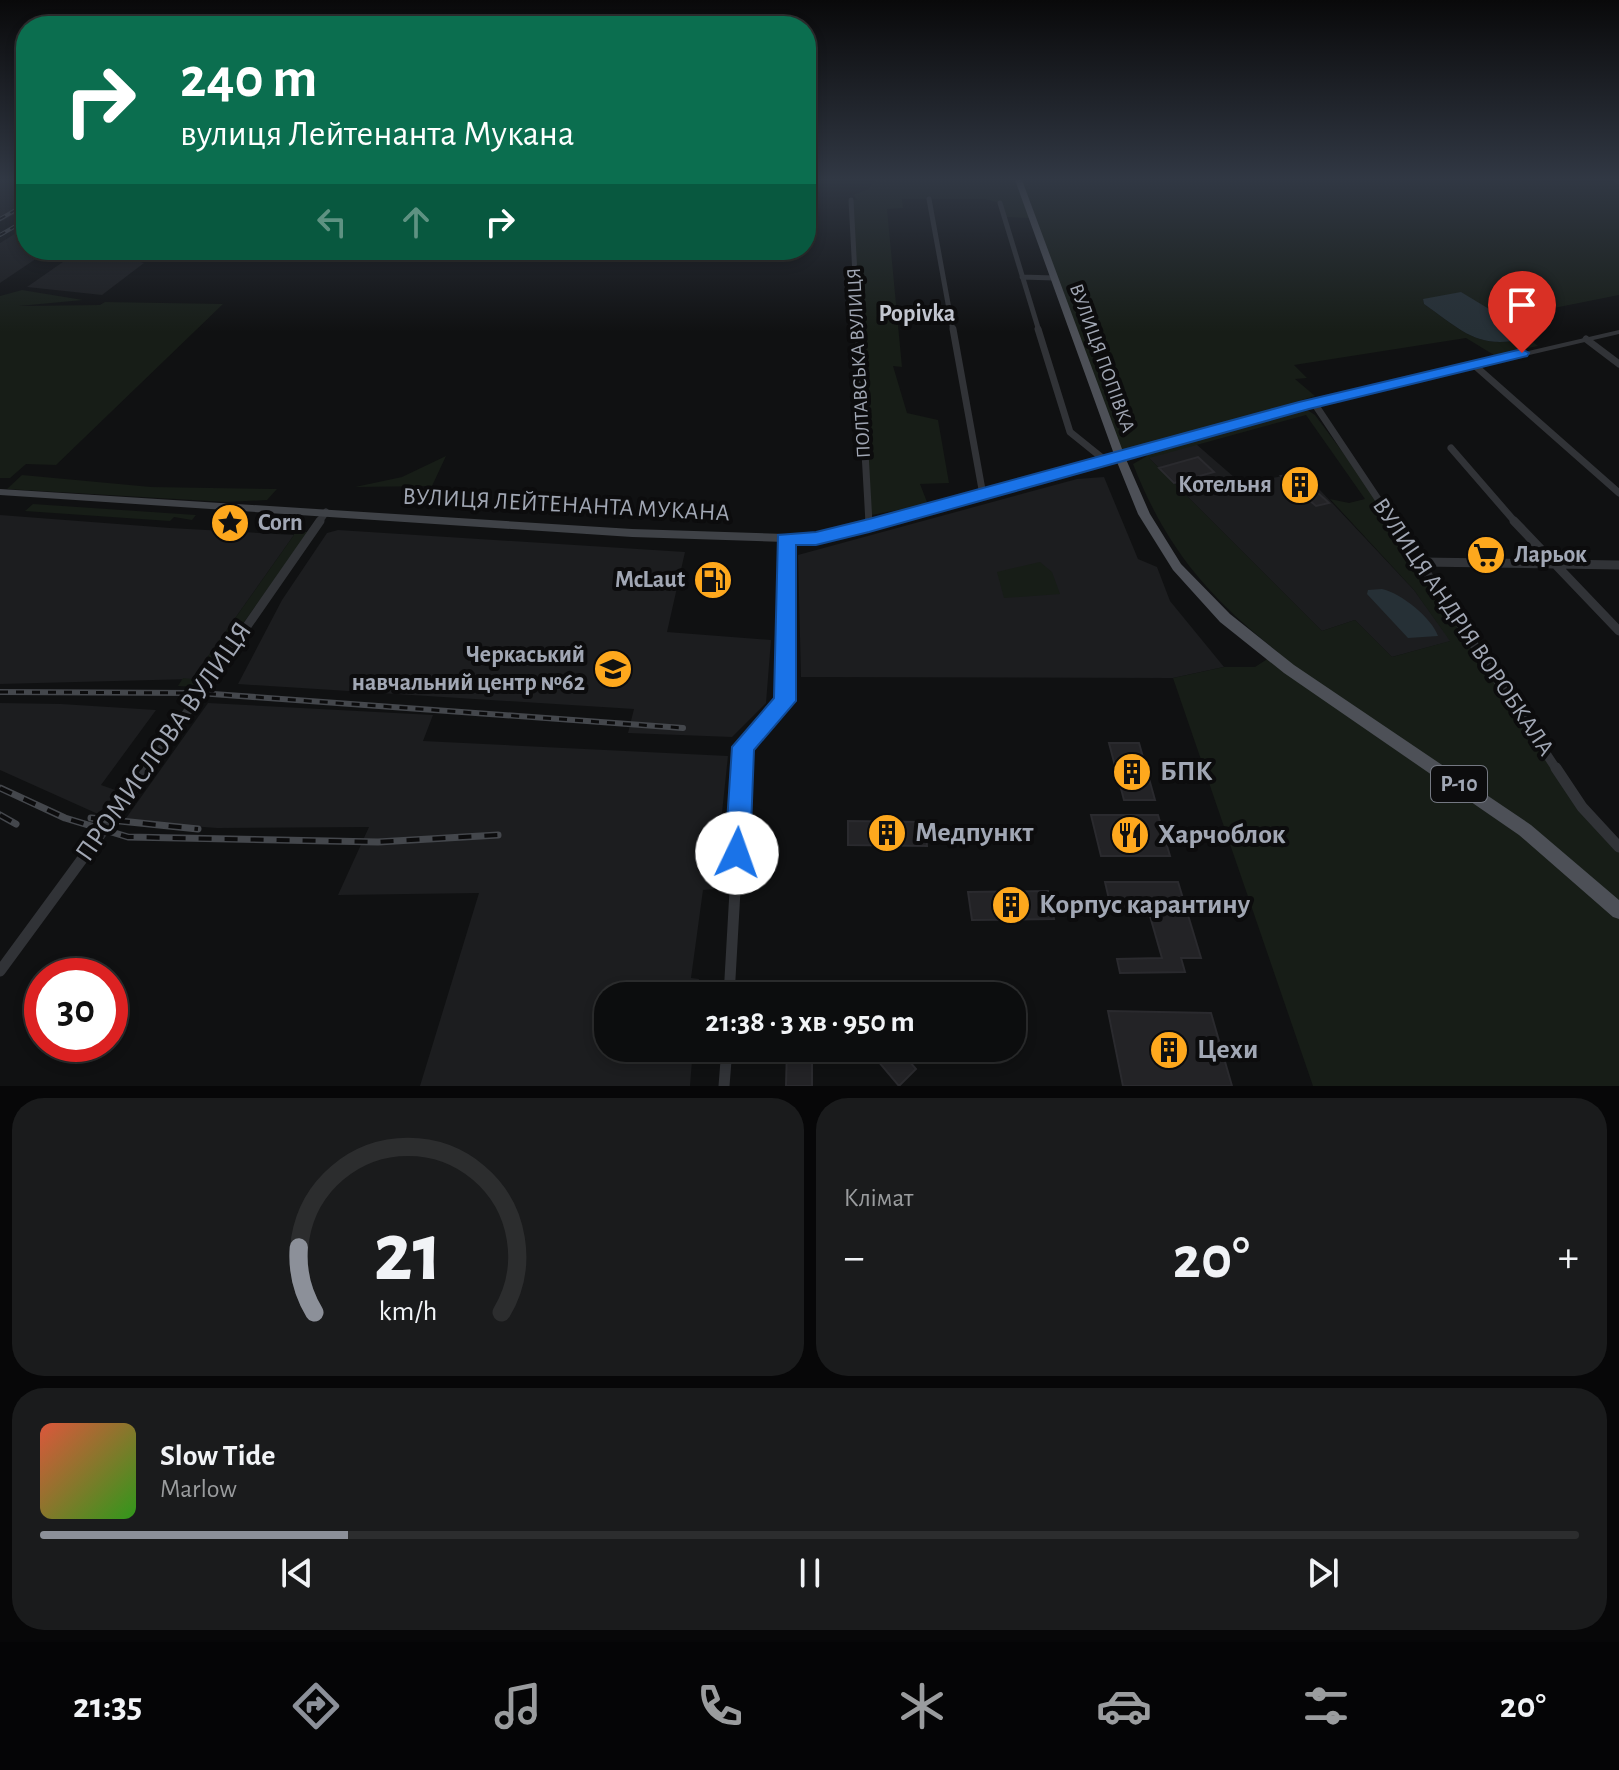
<!DOCTYPE html>
<html lang="uk">
<meta charset="utf-8">
<style>
body{margin:0;font-family:"Alegreya Sans",sans-serif;background:#1a1b1c;color:#f1f3f6;height:100vh;display:flex;flex-direction:column;font-size:30px;white-space:nowrap}
*{box-sizing:border-box;margin:0}
p{font-size:26px;color:#9a9c9e}
.icon{flex:none;width:44px;height:44px;fill:none;stroke:currentColor;stroke-width:2;stroke-linecap:round;stroke-linejoin:round}
.map{position:relative;height:1086px;overflow:hidden}
.drawer{display:flex;flex-direction:column;gap:12px;padding:12px;background:#070708;flex:1}
.drawer>*{flex:none}
.guide{position:absolute;left:16px;top:16px;width:800px;height:244px;border-radius:32px;box-shadow:0 4px 12px #0003,0 0 0 2px #2c2d2e;background:#0b6e4f;color:#fff;overflow:hidden}
.speed{position:absolute;left:24px;top:958px;display:flex;gap:16px;font-size:40px;font-weight:700;text-align:center}
.speed>*{display:grid;place-content:center;width:104px;height:104px;border-radius:50%;background:#0c0d0e;box-shadow:0 4px 12px #0003,0 0 0 2px #2c2d2e;line-height:1}
.speed .limit{border:12px solid #d22;background:#fff;color:#111}
.pin{position:absolute;display:grid;place-items:center;width:68px;height:68px;color:#fff;margin:-82px -34px;border-radius:50% 50% 50% 0;rotate:-45deg;box-shadow:0 0 8px #0007}
.pin .icon{rotate:45deg}
.me{position:absolute;width:88px;margin:-44px;rotate:3deg;stroke-linejoin:round;filter:drop-shadow(0 0 6px #0008)}
.turn{display:flex;align-items:center;gap:28px;height:168px;padding:0 32px;font-size:36px}
.turn .icon{width:104px;height:104px;stroke-width:2.5}
.turn b{display:block;font-size:56px;line-height:68px}
.lanes{display:flex;align-items:center;height:76px;padding:0 32px;background:#0003;justify-content:center;gap:40px;direction:ltr}
.lanes .off{opacity:.35}
.big{font-size:60px;font-weight:600;line-height:1.1}
.drawer .card{flex:1;display:flex;flex-direction:column;justify-content:center;gap:12px;min-width:0;padding:0 28px;border-radius:32px;background:#1a1b1c}
.drawer .dial{align-items:center;gap:0}
.dial svg{height:208px;overflow:visible;fill:none;stroke:#2c2d2e;stroke-width:7;stroke-linecap:round;text-anchor:middle}
.dial text{fill:#f1f3f6;stroke:none}
.song{display:flex;align-items:center;gap:24px}
.cover{width:96px;height:96px;border-radius:12px;background:linear-gradient(135deg,hsl(10 70% 55%),hsl(110 70% 35%))}
.played{height:8px;border-radius:4px;background:linear-gradient(90deg,#8c9099 20%,#2c2d2e 20%)}
.keys{display:flex;justify-content:space-around;direction:ltr}
.heat{display:flex;justify-content:space-between;align-items:center;font-size:44px;direction:ltr}
.drawer .tiles{flex:1;display:grid;gap:12px;grid-template-columns:1fr 1fr}
.card:last-child{grid-column:span 2}
.trip{position:absolute;left:594px;top:982px;width:432px;height:80px;border-radius:32px;background:#0c0d0e;box-shadow:0 4px 12px #0003,0 0 0 2px #2c2d2e;font-weight:600;line-height:80px;text-align:center}
.tabs{display:flex;height:128px;justify-content:space-around;align-items:center;background:#050506;color:#9a9c9e}
.tabs .icon{width:56px;height:56px}
.tabs .active{color:#8c9099}
.tabs b{font-size:36px;color:#f1f3f6}
.map>svg:first-child{display:block}
</style>
<div class="map">
<svg width="1619" height="1086" viewBox="0 0 1619 1086">
<rect width="100%" height="100%" fill="#101112"/>
<!-- built -->
<path fill="#1c1d1f" d="M0,180H26V208L0,222Z
M26,227V250H49L0,283V243Z
M80,250H101L144,263L102,295L27,287Z
M1196,444L1242,484L1303,472L1414,590L1451,641L1392,657L1355,620L1322,631L1148,457Z
M1104,477L1138,559L1157,567L1170,601L1224,667L1173,678L801,677L798,555L1077,479Z
M0,515L170,528L294,535L192,679L0,684Z
M338,530L685,552L667,632L771,640L766,703L732,737L628,733L634,709L238,684L282,600L327,533Z
M0,703L61,704L156,710L101,785L118,791L98,814L0,770Z
M208,703L433,715L423,741L728,756L714,889L703,890L691,978L699,979L698,996H608V1048H693L690,1086H420L479,893L338,895L369,827L217,828L124,821Z"/>
<!-- green -->
<path fill="#171d17" fill-rule="evenodd" d="M875,180L1619,182V295L1554,308L1523,304L1519,326L1515,328L1499,315L1423,299L1424,304C1463,331 1478,351 1528,338L1538,346L1494,355L1466,338L1294,365L1307,378L1295,379L1315,396L1147,447L1306,409L1315,415L1388,513L1582,807L1619,847V1086H1313L1173,678L1224,667H1255L1278,652C1208,597 1166,548 1133,464L1147,456L1139,450L1120,457L1029,208L1031,203L1022,187L1029,218L1004,217L999,203L985,199H902L903,208L887,209L902,367L893,366L907,413L938,420L949,483L920,484L927,502L923,505L867,516L851,200H857L853,195L869,189ZM1306,415L1365,499L1349,503L1330,499L1414,590L1450,641L1392,657L1355,620L1322,631L1149,458Z
M22,290L83,300L19,306L100,305L105,302L223,304L56,465L26,464L10,478H0V296Z
M446,456L432,486L355,487L402,477Z
M22,475L151,487L277,489L267,500L226,502L7,489Z
M33,504L196,515L192,520L174,517L170,521L25,511Z
M293,532H308L198,687L178,686L183,678L192,679L294,535Z
M1040,562L1052,572L1060,594L1004,598L997,572Z"/>
<!-- water -->
<path fill="#263036" d="M1461,292L1499,315L1528,338C1478,351 1463,331 1424,304L1423,299Z
M1382,589C1401,593 1432,618 1438,636L1408,638L1367,594L1368,590Z"/>
<!-- building -->
<path fill="#232326" stroke="#2a2a2e" stroke-width="2" d="M1198,457L1214,472L1174,483L1159,468Z
M1296,473L1329,503L1316,506L1281,476Z
M1109,743H1139L1155,800H1124Z
M1091,815H1158L1170,856H1101Z
M848,821L925,822L927,846L848,845Z
M1105,882H1178L1201,958H1181L1185,972L1120,973L1117,959L1162,958L1148,909L1111,908Z
M1048,891L1054,919L972,920L968,892Z
M1108,1011L1211,1013L1232,1086H1123Z
M787,1048H812V1086H786Z
M867,1048H898L916,1069L899,1086Z"/>
<g fill="none" stroke-linecap="round" stroke-linejoin="round">
<!-- minor-far3 -->
<path stroke="#313337" stroke-width="5" d="M1616,180L1619,182
M929,199L953,331
M851,200L858,331
M1000,203L1039,331
M1022,277L1054,278"/>
<!-- minor-far2 -->
<path stroke="#313337" stroke-width="7" d="M858,329L869,523
M953,329L983,495
M1038,329L1070,432L1106,461
M1586,339L1619,364
M1473,364L1619,493
M1314,403L1394,523
M1451,448L1516,523
M318,523L326,512"/>
<!-- minor-far1 -->
<path stroke="#313337" stroke-width="9" d="M869,521V526
M1392,521L1557,770
M1514,521L1619,631
M1422,562L1619,565
M147,770L320,521
M742,770L743,747L785,701L789,551L785,539"/>
<!-- minor -->
<path stroke="#313337" stroke-width="11" d="M1556,768L1582,807L1619,847
M0,971L149,768
M729,996L742,768
M724,1086L727,1048"/>
<!-- tertiary -->
<path fill="#313337" fill-rule="evenodd" d="M1619,330V334L1316,405L1120,460L1115,457L1117,455L1311,401Z"/>
<!-- secondary -->
<path fill="#3f4247" fill-rule="evenodd" d="M1120,454L1125,457L1124,459L816,543L632,537L0,495V489L632,529L816,535Z"/>
<!-- primary -->
<path fill="#4d5057" fill-rule="evenodd" d="M1015,180H1022L1125,457L1150,514L1181,564L1230,614L1294,665L1531,825L1619,900V919L1613,917L1519,835L1284,673L1220,622L1173,570L1138,514L1115,457Z"/>
<defs>
<path id="rail-far2" d="M0,219L26,204
M0,235L26,220"/>
<path id="rail-far1" d="M0,692L199,693L683,728"/>
<path id="rail" d="M0,788L65,818L128,837L378,842L498,835
M0,815L16,824
M91,818L198,829"/>
</defs>
<!-- rail-far2 casing -->
<use href="#rail-far2" stroke="#44474c" stroke-width="4"/>
<!-- rail-far1 casing -->
<use href="#rail-far1" stroke="#44474c" stroke-width="6"/>
<!-- rail casing -->
<use href="#rail" stroke="#44474c" stroke-width="7"/>
<!-- rail-far2 -->
<use href="#rail-far2" stroke="#0c0c0d" stroke-width="2" stroke-dasharray="6" stroke-linecap="butt"/>
<!-- rail-far1 -->
<use href="#rail-far1" stroke="#0c0c0d" stroke-width="3" stroke-dasharray="8" stroke-linecap="butt"/>
<!-- rail -->
<use href="#rail" stroke="#0c0c0d" stroke-width="4" stroke-dasharray="13" stroke-linecap="butt"/>
</g>
<!-- sky -->
<linearGradient id="sky" x2="0" y2="1"><stop stop-color="#09090a"/><stop offset="0.54" stop-color="#313844"/><stop offset="1" stop-color="#313844" stop-opacity="0"/></linearGradient>
<rect width="1619" height="332" fill="url(#sky)"/>
<!-- route -->
<path fill="#1a73e8" stroke="#114b97" stroke-width="2" d="M1522,349L1529,353L1527,356L1309,409L869,532L816,545H796V701L754,750L750,853L746,861L737,864L729,861L725,853L732,747L774,698L778,535L816,532L869,519L1299,402Z"/>
<!-- icons -->
<defs>
<symbol id="building-disc" viewBox="-11 -11 22 22"><circle r="9.5" fill="#fea81d" stroke="#0c0c0d"/><path d="M-4-6H4V6H1V3H-1V6H-4ZM-2.5-4.3h1.7v1.8h-1.7ZM.8-4.3h1.7v1.8H.8ZM-2.5-1h1.7V.8h-1.7ZM.8-1h1.7V.8H.8Z" fill="#111"/></symbol>
<symbol id="sight-disc" viewBox="-11 -11 22 22"><circle r="9.5" fill="#fea81d" stroke="#0c0c0d"/><path d="M0-6L1.8-2.2L6-1.7L2.9 1.2L3.7 5.4L0 3.3L-3.7 5.4L-2.9 1.2L-6-1.7L-1.8-2.2Z" fill="#111"/></symbol>
<symbol id="supermarket-disc" viewBox="-11 -11 22 22"><circle r="9.5" fill="#fea81d" stroke="#0c0c0d"/><path d="M-6-5.5h2.5l.6 2H6L4.5 2H-2.5L-4.4-4H-6ZM-1.5 3.2a1.3 1.3 0 1 0 .1 0ZM3 3.2a1.3 1.3 0 1 0 .1 0Z" fill="#111"/></symbol>
<symbol id="fuel-disc" viewBox="-11 -11 22 22"><circle r="9.5" fill="#fea81d" stroke="#0c0c0d"/><path d="M-5.5-6h7V0h2V4h1.3V-2.5L3-4.5l.8-.8L6-3V5H2.5V1h-1V6h-7ZM-4.2-4.7v3.2H.2V-4.7Z" fill="#111"/></symbol>
<symbol id="university-disc" viewBox="-11 -11 22 22"><circle r="9.5" fill="#fea81d" stroke="#0c0c0d"/><path d="M0-5L7-2L0 1L-7-2ZM-4 1L0 2.5L4 1V4Q0 6-4 4Z" fill="#111"/></symbol>
<symbol id="restaurant-disc" viewBox="-11 -11 22 22"><circle r="9.5" fill="#fea81d" stroke="#0c0c0d"/><path d="M-5-6h1v4h1v-4h1v4h1v-4h1v5L-1.5 .5V6h-2V.5L-5-1ZM5-6V6H3V1.5H1.5Q1.5-4 5-6Z" fill="#111"/></symbol>
</defs>
<g fill-rule="evenodd">
<use href="#building-disc" x="1278" y="463" width="44" height="44"/>
<use href="#sight-disc" x="208" y="501" width="44" height="44"/>
<use href="#supermarket-disc" x="1464" y="533" width="44" height="44"/>
<use href="#fuel-disc" x="691" y="558" width="44" height="44"/>
<use href="#university-disc" x="591" y="647" width="44" height="44"/>
<use href="#building-disc" x="1110" y="750" width="44" height="44"/>
<use href="#building-disc" x="865" y="811" width="44" height="44"/>
<use href="#restaurant-disc" x="1108" y="813" width="44" height="44"/>
<use href="#building-disc" x="989" y="883" width="44" height="44"/>
<use href="#building-disc" x="1147" y="1028" width="44" height="44"/>
</g>
<g text-anchor="middle" dominant-baseline="central" stroke-width="8" stroke-linejoin="round" paint-order="stroke">
<!-- far-street labels -->
<g font-size="20" fill="#a1a7b4" stroke="#0c0c0d">
<text transform="translate(1102 358) rotate(70)">ВУЛИЦЯ ПОПІВКА</text>
<text transform="translate(859 363) rotate(-93)">ПОЛТАВСЬКА ВУЛИЦЯ</text>
</g>
<!-- shield labels -->
<rect fill="#0c0c0d" stroke="#747882" stroke-width="2" x="1431" y="766" width="56" height="36" rx="6"/>
<g font-size="22" font-weight="bold" fill="#a1a7b4">
<text x="1459" y="784">Р-10</text>
</g>
<!-- far-quarter labels -->
<g font-size="24" font-weight="bold" fill="#c2c6d0" stroke="#0c0c0d">
<text x="917" y="314">Popivka</text>
</g>
<!-- poi labels -->
<g font-size="24" font-weight="bold" fill="#a1a7b4" stroke="#0c0c0d" text-anchor="end">
<text x="1272" y="485">Котельня</text>
<text x="258" y="523" text-anchor="start">Corn</text>
<text x="1514" y="555" text-anchor="start">Ларьок</text>
<text x="685" y="580">McLaut</text>
<text x="585" y="655">Черкаський<tspan x="585" dy="28">навчальний центр №62</tspan></text>
</g>
<!-- street labels -->
<g font-size="24" fill="#a1a7b4" stroke="#0c0c0d">
<text transform="translate(566 505) rotate(3)">ВУЛИЦЯ ЛЕЙТЕНАНТА МУКАНА</text>
<text transform="translate(1463 627) rotate(56)">ВУЛИЦЯ АНДРІЯ ВОРОБКАЛА</text>
</g>
<!-- near-street labels -->
<g font-size="28" fill="#a1a7b4" stroke="#0c0c0d">
<text transform="translate(164 742) rotate(-55)">ПРОМИСЛОВА ВУЛИЦЯ</text>
</g>
<!-- near-poi labels -->
<g font-size="28" font-weight="bold" fill="#a1a7b4" stroke="#0c0c0d" text-anchor="start">
<text x="1160" y="772">БПК</text>
<text x="915" y="833">Медпункт</text>
<text x="1158" y="835">Харчоблок</text>
<text x="1039" y="905">Корпус карантину</text>
<text x="1197" y="1050">Цехи</text>
</g>
</g>
</svg>
<div class="speed"><div class="limit">30</div></div>
<div class="pin" style="left:1522px;top:353px;background:#d93025"><svg class="icon" aria-label="arrive" viewBox="0 0 24 24"><path d="M6 21V4h12l-3 4 3 4H6"/></svg></div>
<svg class="me" style="left:737px;top:853px" viewBox="-20 -20 40 40"><circle r="19" fill="#fff"/><path d="M0-13L10 11 0 6-10 11z" fill="#1a73e8"/></svg>
<div class="trip">21:38 · 3 хв · 950 m</div>
<div class="guide">
<div class="turn"><svg class="icon" aria-label="right" viewBox="0 0 24 24"><path d="M7 20v-9h11M14 6l5 5-5 5"/></svg><div><b>240 m</b>вулиця Лейтенанта Мукана</div></div>
<div class="lanes"><svg class="icon off" aria-label="left" viewBox="0 0 24 24"><path d="M17 20v-9H6M10 6l-5 5 5 5"/></svg><svg class="icon off" aria-label="ahead" viewBox="0 0 24 24"><path d="M12 20V5M6 11l6-6 6 6"/></svg><svg class="icon" aria-label="right" viewBox="0 0 24 24"><path d="M7 20v-9h11M14 6l5 5-5 5"/></svg></div>
</div>
</div>
<section class="drawer">
<div class="tiles">
<div class="card dial"><svg viewBox="0 0 100 80">
<path d="M14 69A42 42 0 1 1 86 69"/>
<path d="M14 69A42 42 0 0 1 8 44" stroke="#8c9099"/>
<text x="50" y="56" font-size="32" font-weight="700">21</text>
<text x="50" y="72" font-size="11">km/h</text>
</svg></div>
<div class="card"><p>Клімат</p>
<div class="heat"><a>−</a><b class="big">20°</b><a>+</a></div>
</div>
<div class="card">
<div class="song"><i class="cover"></i><div><b>Slow Tide</b><p>Marlow</p></div></div>
<div class="played"></div>
<div class="keys"><svg class="icon" aria-label="previous" viewBox="0 0 24 24"><path d="M18 5L8 12l10 7zM5 5v14"/></svg><svg class="icon" aria-label="pause" viewBox="0 0 24 24"><path d="M8 5v14M16 5v14"/></svg><svg class="icon" aria-label="next" viewBox="0 0 24 24"><path d="M6 5l10 7-10 7zM19 5v14"/></svg></div>
</div>
</div>
</section>
<nav class="tabs">
<b>21:35</b>
<svg class="icon active" aria-label="directions" viewBox="0 0 24 24"><path d="M12 3l9 9-9 9-9-9zM9 14v-3h6M13 9l2 2-2 2"/></svg>
<svg class="icon" aria-label="music" viewBox="0 0 24 24"><path d="M9 18V5l10-2v13"/><circle cx="6" cy="18" r="3"/><circle cx="16" cy="16" r="3"/></svg>
<svg class="icon" aria-label="phone" viewBox="0 0 24 24"><path d="M5 4h4l2 5-3 2q2 4 5 5l2-3 5 2v4C11 20 4 13 5 4z"/></svg>
<svg class="icon" aria-label="climate" viewBox="0 0 24 24"><path d="M12 3v18M4 7l16 10M4 17L20 7"/></svg>
<svg class="icon" aria-label="car" viewBox="0 0 24 24"><path d="M5 17H2v-5l4-1 3-4h7l3 4 3 1v5h-3M9 17h6M6 11h13"/><circle cx="7" cy="17" r="2"/><circle cx="17" cy="17" r="2"/></svg>
<svg class="icon" aria-label="filters" viewBox="0 0 24 24"><path d="M4 7h16M4 17h16"/><circle cx="9" cy="7" r="2"/><circle cx="15" cy="17" r="2"/></svg>
<b>20°</b>
</nav>
